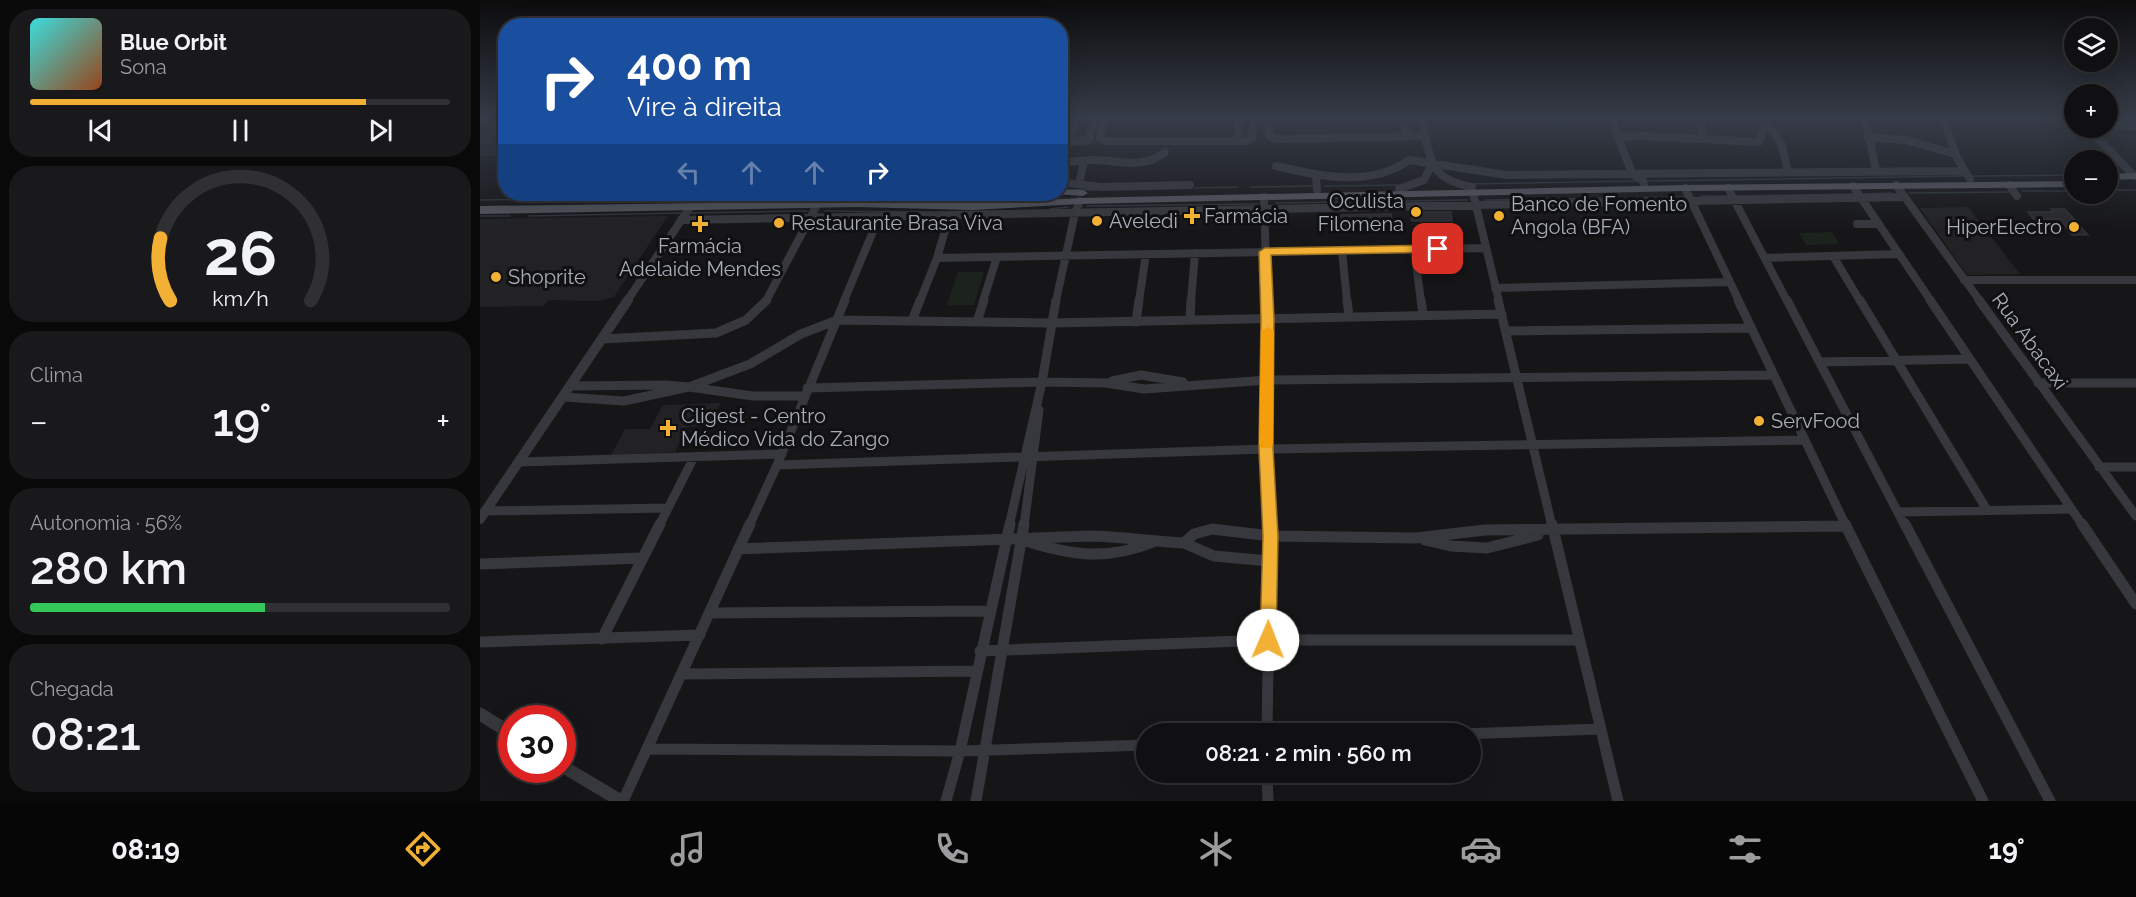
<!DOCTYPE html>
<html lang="pt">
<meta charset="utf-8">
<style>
body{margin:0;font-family:Raleway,sans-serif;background:#19191b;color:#f1f3f6;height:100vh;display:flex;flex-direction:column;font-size:22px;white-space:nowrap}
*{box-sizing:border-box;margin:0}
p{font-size:20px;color:#9c9d9f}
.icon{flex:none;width:33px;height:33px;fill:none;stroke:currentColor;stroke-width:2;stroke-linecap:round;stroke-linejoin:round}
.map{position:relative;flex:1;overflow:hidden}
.drawer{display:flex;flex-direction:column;gap:9px;padding:9px;background:#09090a;width:480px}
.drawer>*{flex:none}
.banner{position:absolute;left:18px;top:18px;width:570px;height:183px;border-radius:24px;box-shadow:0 6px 24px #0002,0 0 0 2px #303032;background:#1a4fa0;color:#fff;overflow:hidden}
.tools{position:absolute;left:1584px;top:18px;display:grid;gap:12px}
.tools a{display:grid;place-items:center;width:54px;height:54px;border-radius:50%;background:#101012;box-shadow:0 6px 24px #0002,0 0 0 2px #303032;font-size:30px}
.speed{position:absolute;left:18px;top:705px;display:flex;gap:12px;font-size:30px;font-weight:700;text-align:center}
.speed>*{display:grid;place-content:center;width:78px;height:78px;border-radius:50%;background:#101012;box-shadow:0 6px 24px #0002,0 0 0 2px #303032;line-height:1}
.speed .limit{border:9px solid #d22;background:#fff;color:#111}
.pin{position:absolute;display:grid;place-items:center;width:51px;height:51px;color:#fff;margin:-26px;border-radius:12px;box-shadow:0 3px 9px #0006}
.me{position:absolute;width:66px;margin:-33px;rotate:1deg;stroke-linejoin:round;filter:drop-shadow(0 0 4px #0008)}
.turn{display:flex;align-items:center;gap:21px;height:126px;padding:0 30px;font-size:27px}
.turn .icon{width:78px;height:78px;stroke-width:2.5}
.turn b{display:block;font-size:42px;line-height:51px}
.lanes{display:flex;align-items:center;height:57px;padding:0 30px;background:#0003;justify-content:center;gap:30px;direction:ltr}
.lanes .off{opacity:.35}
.big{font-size:45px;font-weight:600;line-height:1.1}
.drawer .widget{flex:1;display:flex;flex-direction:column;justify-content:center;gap:9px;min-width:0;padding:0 21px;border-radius:24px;background:#19191b}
.drawer .dial{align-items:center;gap:0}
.dial svg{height:156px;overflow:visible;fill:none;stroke:#303032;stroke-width:7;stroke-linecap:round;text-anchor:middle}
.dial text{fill:#f1f3f6;stroke:none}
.song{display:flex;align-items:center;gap:18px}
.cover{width:72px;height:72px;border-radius:9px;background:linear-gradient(135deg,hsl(180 70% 55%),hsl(20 70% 35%))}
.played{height:6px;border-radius:3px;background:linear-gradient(90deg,#f2b134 80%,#303032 80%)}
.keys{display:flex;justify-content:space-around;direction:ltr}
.heat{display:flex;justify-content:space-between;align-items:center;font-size:33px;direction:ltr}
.charge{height:9px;border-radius:4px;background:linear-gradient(90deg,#34c759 56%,#303032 0)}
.trip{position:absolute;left:656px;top:723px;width:345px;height:60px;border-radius:30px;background:#101012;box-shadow:0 6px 24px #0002,0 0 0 2px #303032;font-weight:600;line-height:60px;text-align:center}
.menu{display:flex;height:96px;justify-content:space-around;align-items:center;background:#060607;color:#9c9d9f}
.menu .icon{width:42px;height:42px}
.menu .selected{color:#f2b134}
.menu b{font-size:27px;color:#f1f3f6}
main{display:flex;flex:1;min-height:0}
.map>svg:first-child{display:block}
</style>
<main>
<section class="drawer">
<div class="widget">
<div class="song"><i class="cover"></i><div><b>Blue Orbit</b><p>Sona</p></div></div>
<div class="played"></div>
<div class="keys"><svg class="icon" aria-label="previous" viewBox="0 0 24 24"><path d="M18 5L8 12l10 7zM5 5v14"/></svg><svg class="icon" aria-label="pause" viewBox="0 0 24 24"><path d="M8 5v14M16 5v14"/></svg><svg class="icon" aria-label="next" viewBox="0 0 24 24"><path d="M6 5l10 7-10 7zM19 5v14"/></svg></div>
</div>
<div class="widget dial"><svg viewBox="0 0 100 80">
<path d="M14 69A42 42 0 1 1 86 69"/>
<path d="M14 69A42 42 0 0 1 9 37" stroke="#f2b134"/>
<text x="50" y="56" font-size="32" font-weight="700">26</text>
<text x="50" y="72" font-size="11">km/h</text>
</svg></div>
<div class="widget"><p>Clima</p>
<div class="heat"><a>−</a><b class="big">19°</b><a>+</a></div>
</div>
<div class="widget"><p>Autonomia · 56%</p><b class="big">280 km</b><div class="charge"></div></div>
<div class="widget"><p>Chegada</p><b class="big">08:21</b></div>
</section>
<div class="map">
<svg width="1656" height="801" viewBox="0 0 1656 801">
<rect width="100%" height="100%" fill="#161618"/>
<!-- built -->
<path fill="#222225" d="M20,118H25V156H0V138Z
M952,118H1129L1130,124L955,130Z
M1488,207L1540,274L1487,275L1440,208Z
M188,216L134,297L119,301L69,300L63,306L0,307V219Z
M241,403L228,426L207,427L195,452L131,455L145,429H170L183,405Z"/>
<!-- green -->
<path fill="#1c231d" d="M1352,232L1359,244L1326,245L1319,233Z
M478,272H504L494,305H467Z"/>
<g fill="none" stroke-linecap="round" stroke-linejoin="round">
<!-- stream -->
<path stroke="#2c353c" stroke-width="1.5" d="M1492,176L1594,175
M1166,181L1483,176
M991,184L1159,181
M845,186L922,185
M770,187L832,186
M715,188L758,187
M593,190H615
M1628,190H1656
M1542,191H1594
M1429,193L1529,192
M1385,194L1411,193
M335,195L384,194
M1221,196H1249
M1256,196L1376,194
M0,200L323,195
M1005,200L1204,197
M796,203L987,200
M607,206L778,204
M570,209L588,207
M345,211L451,212
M210,213L327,211
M0,216H30
M49,216L202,213"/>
</g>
<!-- building -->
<path fill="#29292c" stroke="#303034" stroke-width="1.5" d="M1571,209H1585L1608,235H1592L1580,219L1554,220L1548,212H1573Z
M931,212H971L972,221H932Z
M911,214L913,226L862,228L861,215Z"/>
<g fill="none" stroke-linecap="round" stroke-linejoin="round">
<!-- minor-far2 -->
<path stroke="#37383d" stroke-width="8" d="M624,118L620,138L626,141H768L772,138L774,118
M789,118V136L796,139L945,136L942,118
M924,118L927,137
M1132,118L1138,137
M1221,118L1222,138
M1385,118L1396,170
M1463,118L1477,158L1490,179
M1286,122L1302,145L1308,172
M945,136C952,169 957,180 992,187
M1388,137L1426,140L1475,154
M758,140L759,118
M580,142H590L596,118
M590,142L609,140L614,118
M580,163C591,162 602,160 613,160C638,160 664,170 685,152
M796,166C840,176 890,188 929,160L1027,175L1483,171
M1152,173L1138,137L1164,136L1279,142L1287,118
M1151,174L1163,180L1164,185
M836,176L837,190
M580,182L621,187L710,185
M599,184L604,161
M1416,185L1500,301
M1529,185L1537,196
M1373,186L1451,301
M1205,188L1259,301
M1248,188L1307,301
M919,189L944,180L951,166
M993,193L1019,301
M784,197L787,301
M327,199L330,194
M201,220L1424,197
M1377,224H1399
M934,250L941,301
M862,251L867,301
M1353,256L1380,301
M457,258L1006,248
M1285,258L1419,254
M1484,280H1656
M1015,288L1249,282
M286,301L337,205
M364,301L399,217
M440,301L457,258L469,217
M503,301L517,257
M576,301L595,213L600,201
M659,301L666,254
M711,301L715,253"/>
<!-- minor-far1 -->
<path stroke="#37383d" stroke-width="9" d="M787,300L786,449L790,526
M867,300L869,316
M941,300L943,314
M1018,300L1072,526
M1258,300L1366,526
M1307,300L1425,526
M1380,300L1507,510
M1450,300L1603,526
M1499,300L1656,516
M710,319L711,300
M432,321L440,300
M497,322L504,300
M656,322L659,300
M1026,331L1271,328
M122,339L236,333L266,320L287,300
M1340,362L1490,359
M632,381L661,375L703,382
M1558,383H1656
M91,386L186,385L209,387L270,364L321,334L357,320L571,323L1022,314
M327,388L562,382L626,383L664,389L788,380L1294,375
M83,397L144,401L209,387L273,396H324
M40,462L302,454
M297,465L786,449L1325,440
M1619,467H1656
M6,511L188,508
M1419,512L1591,509
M179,526L214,457
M269,526L297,465L365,300
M529,526L562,382L576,300
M544,526L559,410"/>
<!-- minor -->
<path stroke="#37383d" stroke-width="11" d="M1072,524L1138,801
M1365,524L1503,801
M1425,524L1570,801
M1602,524L1656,604
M945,540L971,546L1007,548L1058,535
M549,542C594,556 629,560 673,542
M704,543L734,556L789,561
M258,549L609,536C641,536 672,542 704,543L714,534L732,529L791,536L936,538L1005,530L1366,526
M0,564L162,558
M229,613L510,611
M122,639L180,524
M0,642L220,635
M500,651L788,640H1099
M202,674L496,671
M787,734L790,524
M980,734L1121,729
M168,749L480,751L666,745
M787,772L788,801
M143,801L270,524
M466,801L480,751L530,524
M496,801L544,524"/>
<!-- tertiary-far2 -->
<path stroke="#37383d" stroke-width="8" d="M1628,125L1656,126
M1608,128L1654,176
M147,301L210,207"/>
<!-- tertiary-far1 -->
<path stroke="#37383d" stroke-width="10" d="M0,519L148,300"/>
<!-- tertiary -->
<path stroke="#37383d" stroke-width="13" d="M0,714L32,734
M82,766L141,801"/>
<!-- primary -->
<path fill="#53555c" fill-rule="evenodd" d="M1656,173V179L1628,180V174Z
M1594,181V187L1205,191L600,204L492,210L377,207L0,214V206L377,201L490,203L498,198L497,194H507L509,199L506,203L600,198L1205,185Z
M580,189L603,190L608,193L603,196L576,194H580Z
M420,194H475L470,197L414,199V195Z"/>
</g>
<!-- sky -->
<linearGradient id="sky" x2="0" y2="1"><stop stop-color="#0c0c0d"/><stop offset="0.51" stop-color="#363c48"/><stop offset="1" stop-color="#363c48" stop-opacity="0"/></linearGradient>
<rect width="1656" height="230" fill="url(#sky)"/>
<!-- route -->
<path fill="#f2b134" stroke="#9d7322" stroke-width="1.5" d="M958,245L962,246V252L791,255L794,319L793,449L798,536L796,640L794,646L788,648L782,646L780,640L783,536L779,449L781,319L779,252L785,248Z"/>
<!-- slow -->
<path fill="#f59e0b" d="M788,327L794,331L793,444L791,448H781L779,444L781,331Z"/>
<!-- markers -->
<g fill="#f2b134" stroke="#111113" stroke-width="2">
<circle cx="936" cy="212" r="6"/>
<path d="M709 207h6v6h6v6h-6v6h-6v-6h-6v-6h6z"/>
<circle cx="1019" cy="216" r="6"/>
<circle cx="617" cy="221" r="6"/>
<circle cx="299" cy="223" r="6"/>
<path d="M217 215h6v6h6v6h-6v6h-6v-6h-6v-6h6z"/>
<circle cx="1594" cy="227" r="6"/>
<circle cx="16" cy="277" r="6"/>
<circle cx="1279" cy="421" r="6"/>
<path d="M185 419h6v6h6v6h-6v6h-6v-6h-6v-6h6z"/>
</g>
<g text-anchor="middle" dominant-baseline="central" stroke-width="6" stroke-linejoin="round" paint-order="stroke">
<!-- poi labels -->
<g font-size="20" fill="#a8adb8" stroke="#111113" text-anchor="start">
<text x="924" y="201" text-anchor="end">Oculista<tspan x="924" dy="23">Filomena</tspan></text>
<text x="1031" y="204">Banco de Fomento<tspan x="1031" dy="23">Angola (BFA)</tspan></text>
<text x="724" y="216">Farmácia</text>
<text x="629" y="221">Aveledi</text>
<text x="311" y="223">Restaurante Brasa Viva</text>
<text x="1582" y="227" text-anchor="end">HiperElectro</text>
<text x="220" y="246" text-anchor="middle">Farmácia<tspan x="220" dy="23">Adelaide Mendes</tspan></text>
<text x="28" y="277">Shoprite</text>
<text x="201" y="416">Cligest - Centro<tspan x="201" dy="23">Médico Vida do Zango</tspan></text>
<text x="1291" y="421">ServFood</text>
</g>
<!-- street labels -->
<g font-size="20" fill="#a8adb8" stroke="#111113">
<text transform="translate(1550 341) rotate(54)">Rua Abacaxi</text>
</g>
</g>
</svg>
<div class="tools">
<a><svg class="icon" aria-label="layers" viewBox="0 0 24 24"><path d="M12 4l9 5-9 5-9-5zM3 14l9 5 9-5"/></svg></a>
<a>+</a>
<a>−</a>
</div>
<div class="speed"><div class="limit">30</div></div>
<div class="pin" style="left:958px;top:249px;background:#d93025"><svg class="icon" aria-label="arrive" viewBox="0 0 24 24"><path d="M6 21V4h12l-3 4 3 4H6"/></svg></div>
<svg class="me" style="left:788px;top:640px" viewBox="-20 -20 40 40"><circle r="19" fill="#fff"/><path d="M0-13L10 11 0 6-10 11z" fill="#f2b134"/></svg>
<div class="trip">08:21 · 2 min · 560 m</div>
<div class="banner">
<div class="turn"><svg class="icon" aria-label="right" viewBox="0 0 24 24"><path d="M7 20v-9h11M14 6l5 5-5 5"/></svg><div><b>400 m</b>Vire à direita</div></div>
<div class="lanes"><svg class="icon off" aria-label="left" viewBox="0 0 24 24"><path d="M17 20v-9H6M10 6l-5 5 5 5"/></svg><svg class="icon off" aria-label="ahead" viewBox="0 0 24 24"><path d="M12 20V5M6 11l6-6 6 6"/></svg><svg class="icon off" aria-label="ahead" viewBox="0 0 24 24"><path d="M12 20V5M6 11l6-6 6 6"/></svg><svg class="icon" aria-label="right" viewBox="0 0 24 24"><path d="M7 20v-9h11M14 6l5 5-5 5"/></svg></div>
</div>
</div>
</main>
<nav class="menu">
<b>08:19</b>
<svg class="icon selected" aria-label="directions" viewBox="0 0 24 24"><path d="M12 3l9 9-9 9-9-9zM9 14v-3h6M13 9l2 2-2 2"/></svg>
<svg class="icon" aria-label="music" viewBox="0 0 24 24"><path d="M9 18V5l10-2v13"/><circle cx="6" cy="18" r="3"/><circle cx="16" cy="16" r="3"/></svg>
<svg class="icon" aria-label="phone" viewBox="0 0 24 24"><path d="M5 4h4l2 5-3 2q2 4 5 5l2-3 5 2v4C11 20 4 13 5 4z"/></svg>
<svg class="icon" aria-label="climate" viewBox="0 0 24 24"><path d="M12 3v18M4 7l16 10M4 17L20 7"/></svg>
<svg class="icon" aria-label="car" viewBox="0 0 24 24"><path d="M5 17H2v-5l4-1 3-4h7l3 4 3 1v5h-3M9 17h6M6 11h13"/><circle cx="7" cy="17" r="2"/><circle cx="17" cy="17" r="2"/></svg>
<svg class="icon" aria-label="filters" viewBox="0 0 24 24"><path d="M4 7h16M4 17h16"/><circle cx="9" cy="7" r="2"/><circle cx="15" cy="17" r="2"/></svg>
<b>19°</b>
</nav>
